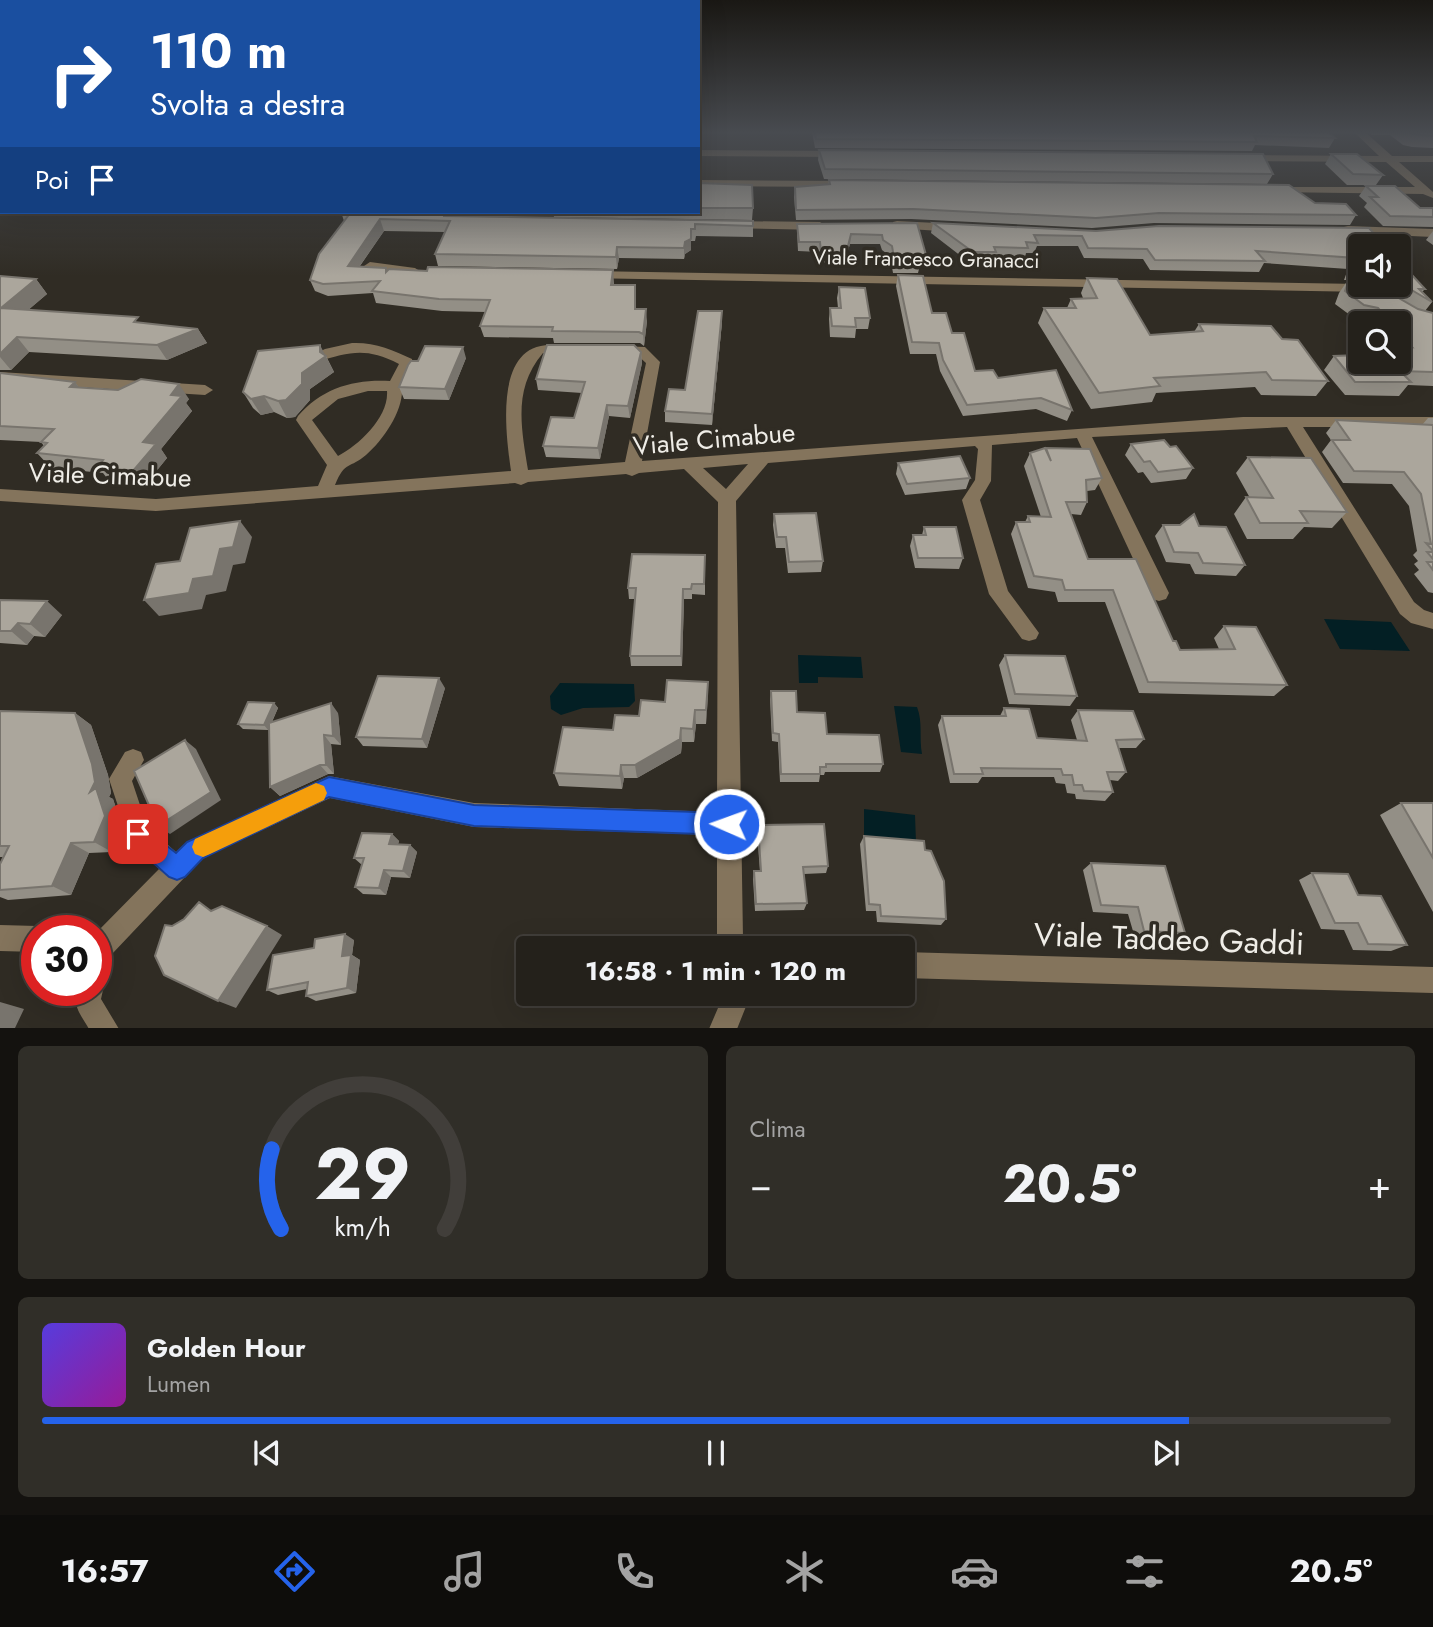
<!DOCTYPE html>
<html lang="it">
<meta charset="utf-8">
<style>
body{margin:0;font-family:Jost,sans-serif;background:#302e28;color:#f1f3f6;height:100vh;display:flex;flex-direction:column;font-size:26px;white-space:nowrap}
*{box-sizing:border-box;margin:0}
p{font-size:23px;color:#a3a3a3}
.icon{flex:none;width:38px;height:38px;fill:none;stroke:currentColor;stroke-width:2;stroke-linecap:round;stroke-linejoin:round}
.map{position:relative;height:1028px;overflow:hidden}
.panel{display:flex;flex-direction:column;gap:18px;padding:18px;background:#14120f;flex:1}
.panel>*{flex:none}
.hud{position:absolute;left:0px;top:0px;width:700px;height:214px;box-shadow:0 7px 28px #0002,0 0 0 2px #413e3a;background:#1a4fa0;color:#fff;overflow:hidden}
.fabs{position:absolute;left:1348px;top:234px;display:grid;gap:14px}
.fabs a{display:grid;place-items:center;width:63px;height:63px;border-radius:7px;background:#24211b;box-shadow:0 7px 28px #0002,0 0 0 2px #413e3a;font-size:35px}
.speed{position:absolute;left:21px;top:915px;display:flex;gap:14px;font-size:35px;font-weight:700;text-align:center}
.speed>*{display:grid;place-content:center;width:91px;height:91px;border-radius:50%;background:#24211b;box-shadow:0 7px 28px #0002,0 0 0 2px #413e3a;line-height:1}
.speed .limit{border:10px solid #d22;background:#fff;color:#111}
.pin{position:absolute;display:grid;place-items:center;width:60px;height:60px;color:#fff;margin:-30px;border-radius:14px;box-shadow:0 4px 10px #0006}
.me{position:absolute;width:77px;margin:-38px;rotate:272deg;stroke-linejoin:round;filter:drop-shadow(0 0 5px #0008)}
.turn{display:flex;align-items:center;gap:24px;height:147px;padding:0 35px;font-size:32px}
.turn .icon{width:91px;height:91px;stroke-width:2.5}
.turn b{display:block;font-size:49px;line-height:60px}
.then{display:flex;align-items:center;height:66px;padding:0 35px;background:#0003;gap:14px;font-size:26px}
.big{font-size:52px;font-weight:700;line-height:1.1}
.panel .card{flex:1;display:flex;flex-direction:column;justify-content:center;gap:10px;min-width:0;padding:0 24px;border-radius:10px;background:#302e28}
.panel .dial{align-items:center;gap:0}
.dial svg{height:182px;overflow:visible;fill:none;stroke:#413e3a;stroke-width:7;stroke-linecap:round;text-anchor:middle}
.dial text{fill:#f1f3f6;stroke:none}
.song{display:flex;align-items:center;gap:21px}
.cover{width:84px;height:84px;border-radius:10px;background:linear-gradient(135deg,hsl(250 70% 55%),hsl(300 70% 35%))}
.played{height:7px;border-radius:4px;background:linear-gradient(90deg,#2563eb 85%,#413e3a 85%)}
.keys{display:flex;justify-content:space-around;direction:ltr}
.heat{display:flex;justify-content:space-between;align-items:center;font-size:38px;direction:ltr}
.panel .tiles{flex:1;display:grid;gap:18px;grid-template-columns:1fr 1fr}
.card:last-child{grid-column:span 2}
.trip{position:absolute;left:516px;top:936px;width:399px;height:70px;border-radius:7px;background:#24211b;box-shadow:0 7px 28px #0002,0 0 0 2px #413e3a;font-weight:700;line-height:70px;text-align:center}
.menu{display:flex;height:112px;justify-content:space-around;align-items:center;background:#0e0d0b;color:#a3a3a3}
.menu .icon{width:49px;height:49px}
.menu .on{color:#2563eb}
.menu b{font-size:32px;color:#f1f3f6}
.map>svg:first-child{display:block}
</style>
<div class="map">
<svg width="1433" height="1029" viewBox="0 0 1433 1029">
<rect width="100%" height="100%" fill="#302c24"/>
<!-- water -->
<path fill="#031f24" d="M1324,619L1391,622L1410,651L1340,649Z
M798,655L861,657L863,678L818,677V683H799Z
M560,683L634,684L635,701L629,707L583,708L561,715L551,709L550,696Z
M894,706L917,707C923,722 919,738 922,754L901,752Z
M864,809L915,815L916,843L864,836Z"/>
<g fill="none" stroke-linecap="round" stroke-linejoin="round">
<!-- minor -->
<path fill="#84745c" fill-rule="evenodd" d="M1354,132H1365L1392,156H1433V162H1399L1433,192V198L1423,194L1272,192L1266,189L1268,187H1415L1386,162L1244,161L1239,158L1244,155L1379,156Z
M698,150L842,151L847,154L842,157L698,156Z
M698,180L852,181L858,184L852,187L698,186Z
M729,221L820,222L826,226L820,230L725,228V222Z
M897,221L956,224L962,228L956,232L893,228V222Z
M1348,226L1433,229V237L1344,233V227Z
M370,262L415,268L421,272L415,276L366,269L364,266Z
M590,271L1360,284L1373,288L1366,292L585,278V272Z
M352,343C374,342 393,350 412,359L413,370L402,386C404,410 384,439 366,455C350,469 345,460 335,485L511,471C506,435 493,345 550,345C560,345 569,343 576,349L569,353H543C513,388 521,427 528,470L625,462L646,363L636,354L613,353L611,350L618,346L645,347L660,362L642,461L1243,417H1433V427H1303L1414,602L1424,610L1433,613V629L1411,623L1400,614L1287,427L1092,437L1169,593L1166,599L1159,601L1152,599L1149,593L1077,438L992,445L991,481L980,500L1008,591L1039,633L1036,639L1029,641L1022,639L989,594L962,500L975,480L978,449L975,446L768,463L736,501L743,938L747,948H720L717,942V835L474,827L330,798L203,858L112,954L105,974L96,978V933L159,869L130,842L109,779L125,752L133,749L141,752L144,760L132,781L147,826L176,852L187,842L329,776L474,803L717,812L718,502L684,469L639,473L632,476L626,474L528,482L521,485L515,483L156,511L0,501V489L156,499L318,486L327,465L296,420L298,416C322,388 354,379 390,381L399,364C365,347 351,352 316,362L309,357L325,349ZM368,391H387C389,417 359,445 338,456L312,420L338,399ZM748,464L726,489L703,468Z
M0,372L205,385L213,390L205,395L0,382Z
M0,925L37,926L47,931H37V952L0,951Z
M903,952L1433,967V993L903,978Z
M96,979L103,990L101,999L119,1029H89C81,1015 72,1006 77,990H96Z
M724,994H751L737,1029H709Z"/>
</g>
<!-- wall -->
<path fill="#938f86" d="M812,132H1333L1331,134L1335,138L1329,148L1255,145L1252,151L815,148Z
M1368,132H1433V148L1412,147L1403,145L1390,135H1372Z
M2,139V205H0V140Z
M819,150L1273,174L1267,184L824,179L818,160Z
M1331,154L1383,175L1376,185H1347L1325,164Z
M829,180L1315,203L1356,215L1350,225L1154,223L1092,228L911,219L796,220L794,197L795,187L828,184Z
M698,183L753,208L752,220L554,217L553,212H698Z
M1366,186L1420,208H1433V227L1383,226L1364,207L1367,203L1359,196Z
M341,212H502L501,216H452L753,226V237L696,236L695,241H691V250L685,254L684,259L619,258L617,269L438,266L435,254L445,232L384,231L360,266L387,270L614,282V285H635L636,309L647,321L644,346L640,343H554L553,338L484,337L480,326L486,312L442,311L376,303L373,293L328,296L315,291L310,280L344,221Z
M917,223L926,255L923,265H920L918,273H893L890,256L882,250L880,244H850L844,264L820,262L819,252L798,251L797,233V224Z
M933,223L1360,247V285H1398V260L1425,289L1422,292L1432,302L1425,311L1433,313V386L1408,385L1399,396L1345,395L1324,370L1334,356L1398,362V324H1370L1368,321L1354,318L1335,304L1339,293L1348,280H1344L1348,269L1264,263L1259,272L1150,270L1143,259L1084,258L1078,246H1037L1034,253H1026L1025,258H994L992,263H970L931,233Z
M1433,231V245L1426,240Z
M898,275L952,333L975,371L998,378L1072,410L1067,421L1036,409L963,416L940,371L936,354H910L896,286Z
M0,276L36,279L47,294L28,310L198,329L207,343L167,360L29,352L11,370H0Z
M1087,278L1150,335L1194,332L1199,324L1282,339L1328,381L1316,396L1261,395L1255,387L1156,393L1152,402L1091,409L1038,323L1044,308H1067L1071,299L1083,298L1081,293Z
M839,287L870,318L868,329H856L855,338L830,337L829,319L830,308H838L837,298Z
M722,311V322L712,425L665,422V411L685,390Z
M641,352L642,363L630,418L609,416L600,459L546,457L543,446L574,418L582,393L538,390L536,379Z
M325,355L326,356L334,372L310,389V400L295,417L287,418L274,412L261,415L253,408L243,392Z
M466,358L449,400L404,399L399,387L418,361Z
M0,373L75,382L79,388L189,399L186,403L192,411L161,449L167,458L145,485L110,482L103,473L51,468L37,453L44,446L41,442L0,440Z
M1428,418H1433V593L1428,592L1414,574L1419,570L1414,564L1418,561L1413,555L1417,551L1409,506L1392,484L1343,483L1322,452L1331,440L1326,433L1336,420L1422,425Z
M1131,444L1170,447L1193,468L1186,479L1151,483L1143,472L1138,473L1125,455Z
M1030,453L1102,478L1095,490L1087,491V502L1081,515L1071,514L1088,559L1173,641L1180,650L1219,649L1214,638L1224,626L1287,685L1274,696L1139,693L1105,602H1058L1055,592L1028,588L1011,534L1016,522H1025L1028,516L1041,517L1024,466Z
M1248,457L1347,512L1332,528L1304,527L1293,539H1247L1234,514L1246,497L1250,498L1236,473Z
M898,463L970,478L966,489L905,495L896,474Z
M774,514L823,561L821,572L788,573L785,548H776L773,525Z
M1163,525L1199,526L1245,565L1236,576L1195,574L1190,564L1166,562L1155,536Z
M924,527L963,558L959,569L915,568L910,546L913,535H922Z
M705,555V595L692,594V599H684L682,666H631L630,656L635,599H629L628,588Z
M0,600L62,615L45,637L34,636L27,645L0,643Z
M1005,655L1077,696L1070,706L1009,704L999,665Z
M708,682L706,724H696L694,742H682L681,753L637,778H624L622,789L559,786L554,773L613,730Z
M445,688L427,748L363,746L356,737Z
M771,691L797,712L827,734L883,764L880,772H825L824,775H820L819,782H780L778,742L772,741L770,699Z
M274,703L278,708L272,722L338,713L341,745L331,744L334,774H328L280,796L270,787L269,728L268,730L243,729L238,724Z
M1004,708L1037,738L1077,740L1071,720L1078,710L1144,739L1136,748H1119L1126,772L1118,781L1110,780L1113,792L1105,801L1076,799L1075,794L1067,793L1065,784L1056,783L1054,777H982L978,783H950L938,725L942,716H1000Z
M0,711L75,713L91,725L108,775L111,793L109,797L113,799L122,826L112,852L89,853L71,895L8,900L0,897V864L3,857H0Z
M1401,803H1433V912L1380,815Z
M758,825L828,866L826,873L804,874L807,903L804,910L755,911L753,879L754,871H760L757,833Z
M392,834L399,841L398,844L410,845L417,852L410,878L391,877L386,895L363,894L355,887L362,865L354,858Z
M864,836L925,850L946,919L941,925L877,922L876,911H866L860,844Z
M1091,863L1185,933L1174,939L1135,938L1128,914L1093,912L1083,870Z
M1312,873L1358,895L1407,945L1391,951L1353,950L1344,930L1321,929L1299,880Z
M354,940L352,955L360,960L356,993L316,1001L306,996L307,989L278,995L267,990Z"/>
<!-- shaded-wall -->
<path fill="#78746d" d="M444,212H451L452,215L445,221Z
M380,219L384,231L352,277L348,266Z
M851,234L850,244L844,264L846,254Z
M691,239V250L685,254L684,259V248L685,242Z
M617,247L619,258L617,269L616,257Z
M613,270L614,282L612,296L611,285Z
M36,279L47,294L13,323L1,308Z
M646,309L647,321L644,346L643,334Z
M722,311V322L712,425V414Z
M198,329L207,343L167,360L157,345Z
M17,337L29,352L11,370L0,357V354Z
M320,345L334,372L310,389V400L295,417L287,418L278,401L320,352Z
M463,347L466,358L449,400L445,389Z
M641,352L642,363L630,418L628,406Z
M75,382L86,397L70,387Z
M179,384L189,399L186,403L192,411L161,449L167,458L145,485L133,471L143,442L171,395Z
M264,396L274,412L261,415L251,399Z
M607,405L609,416L600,459L598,448Z
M240,521L252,537L245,563L233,565L226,591L206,595L202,609L159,616L144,600L193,579L220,549Z
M683,589L684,599L682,666L681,656Z
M47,601L62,615L45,637L30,624Z
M18,623L34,636L27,645L11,631Z
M439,678L445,688L427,748L422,739Z
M708,682V697L706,724V710Z
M274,703L278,708L268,730L264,725Z
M331,703L338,713L341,745L333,736Z
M695,710L696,724L694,742L693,729Z
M75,713L91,725L108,775L111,793L109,797L113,799L122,826L112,852L94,842L90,792Z
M681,728L682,742L681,753L637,778L635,765Z
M324,735L331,744L334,774L326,765Z
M185,740L196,749L221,800L170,834L158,826Z
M320,765L328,774L280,796L270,787Z
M621,765L624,778L622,789L620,776Z
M392,834L399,841L396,852L389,844Z
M71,843L89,853L71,895L52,886Z
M410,845L417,852L410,878L403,871Z
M384,870L391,877L386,895L379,888Z
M267,926L282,935L236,1008L218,1001Z
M345,934L354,940L352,955L360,960L356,993L347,988L342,956Z
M0,1002L24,1009L15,1028H0Z"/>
<!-- building -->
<path fill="#aba69c" stroke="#78746d" stroke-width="2" d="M815,132H1328L1335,138L1254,136L1257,142L816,139Z
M1408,132H1433V136L1420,135L1410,133Z
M2,139V193H0V140Z
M819,150L1263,154L1273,174L825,169Z
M1331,154H1357L1383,175L1353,174Z
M829,180L1289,185L1315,203L1346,204L1356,215L1159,213L1096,218L913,209L796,210L795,187L830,184Z
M698,183L752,185L753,208H698Z
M1366,186H1395L1420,208H1433V217L1390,216L1370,197H1378Z
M341,212H444V216L753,221V226L695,224V229H691V239L685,242L684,248L617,247L616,257L435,254L450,221L380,219L348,266L386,268V272L389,269L427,271L428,267L613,270L611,285H635V309H646L643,334L639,332L552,331L553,327L480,326L490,300L439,299L372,291L380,281L323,284L310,280L319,254L351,212Z
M917,223L926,255H918L920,263H895L892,246L883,240L882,235L851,234L846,254L821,252L820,242H799L797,224Z
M933,223L1096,231L1159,226L1369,228L1386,247H1360V270L1352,269L1356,258L1256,251L1265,261L1155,260L1147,249L1088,248L1082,236L1034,235L1038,243L1026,242L1028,248L994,247L996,252H973Z
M1398,260L1425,289H1419L1432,302L1398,282Z
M898,275L923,276L932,313H946L952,333H964L975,371L993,370L998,378L1056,370L1072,410L1041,398L967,405L943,360L939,343L912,342Z
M0,276L36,279L1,308L138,317L134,322L198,329L157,345L17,337L0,354Z
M1087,278L1117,279L1150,335L1203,331L1199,324L1271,326L1282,339L1298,340L1328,381L1272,380L1266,372L1154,378L1160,386L1099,393L1044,308H1076L1071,299L1097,298Z
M1349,280H1360V285H1376L1418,309L1433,313V372L1400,371L1411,382H1355L1334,356L1360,355V362H1398V353L1411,352L1406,346L1412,347L1398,331V324H1392L1378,308L1364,305L1345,291Z
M839,287L865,288L870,318H855L856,327L832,326L830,308H841Z
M698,311H722L712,414L665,411L669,389L685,390Z
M320,345V352L326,356L302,373V384L286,400L278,401L264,396L251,399L243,392L258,351Z
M547,345H634L641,352L628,406L607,405L598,448L543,446L551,417L574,418L585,382L536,379Z
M425,346L463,347L445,389L399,387L408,365L411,361H418Z
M0,373L75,382L70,387L118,390L141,379L179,384L171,395L182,396L143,442L156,444L133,471L97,467L103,460L37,453L47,443L41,442L54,429L0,426Z
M1336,420L1433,425V551L1426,543L1431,544L1421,494L1404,472L1354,471L1332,440H1350Z
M1164,440L1170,447L1176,446L1193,468L1158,472L1150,461L1144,462L1131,444Z
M1045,448L1051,461L1046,448L1090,449L1102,478L1086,480L1087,502H1066L1088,559H1136L1173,641H1176L1180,650L1235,649L1224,626L1256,627L1287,685L1148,682L1113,590H1065L1062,580L1034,576L1016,522H1030L1028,516L1051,517L1030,453Z
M960,456L970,478L907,484L898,463Z
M1248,457L1311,458L1347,512L1300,511L1308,523H1260L1246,497L1273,498Z
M816,513L823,561L789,562L786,537H777L774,514Z
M1194,514L1199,526L1226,527L1245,565L1203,563L1198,553L1174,552L1163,525H1180Z
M240,521L233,547L220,549L213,576L193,579L189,593L144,600L156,564L180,561L190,528Z
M924,527H956L963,558H918L913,535H926Z
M1427,552H1433V559Z
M632,554L705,555L704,584H692L691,589H683L681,656H630L636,588H628Z
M1427,562H1433V570Z
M0,600L47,601L30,624L18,623L11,631H0Z
M1005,655L1065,656L1077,696L1015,694Z
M378,676L439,678L422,739L356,737Z
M667,680L708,682L706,710H695L693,729L681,728L680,739L635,765H621L620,776L554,773L563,727L613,730L615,715L639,716L641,700L665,702Z
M771,691H796L797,712L825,713L827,734L879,735L883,764H826V767H820V774H781L779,734L773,733Z
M248,702L274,703L264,725L238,724Z
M331,703L333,736L324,735L326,765H320L270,787L269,723Z
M1004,708L1029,709L1037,738L1087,741L1078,710L1133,711L1144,739L1116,740L1126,772H1107L1113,792L1084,791L1082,785H1074L1072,775H1063L1061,769L981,768L983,774H954L942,716H1006Z
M0,711L75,713L92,764L95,782L90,792L96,788L105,816L94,842L71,843L52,886L0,890V864L9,846H0Z
M185,740L211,792L158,826L134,771Z
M1401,803H1433V858Z
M824,824L828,866L803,867L807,903L756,904L754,871H761L758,825Z
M362,833L392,834L389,844L410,845L403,871L384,870L379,888L355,887L364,858H354Z
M864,836L924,841L925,850L931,851L944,881L946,919L881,916L880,905L869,904Z
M1091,863L1165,866L1185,933L1144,931L1138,907L1101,905Z
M1312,873L1348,874L1358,895L1381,896L1407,945L1368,944L1358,923H1335Z
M199,902L211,911L222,906L267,926L218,1001L164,975L155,956L165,925L172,926L184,919Z
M345,934L342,956L351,955L347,988L306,996L308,982L267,990L273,955L314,948L315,939Z"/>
<!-- sky -->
<linearGradient id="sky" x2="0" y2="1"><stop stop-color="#1a1814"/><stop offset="0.48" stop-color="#484b50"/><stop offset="1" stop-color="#484b50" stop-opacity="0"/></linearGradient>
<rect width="1433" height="276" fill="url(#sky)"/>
<!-- route -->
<path fill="#2563eb" stroke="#184099" stroke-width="2" d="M329,777L474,805L729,813L737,817L740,824L737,832L729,835L474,826L329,797L203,858L185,877L177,880L169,877L130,842L127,834L130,826L138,823L176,853L187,842Z"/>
<!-- slow -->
<path fill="#f59e0b" d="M316,783L324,786L327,793L324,800L210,854L203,857L195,854L192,847L195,839Z"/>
<g text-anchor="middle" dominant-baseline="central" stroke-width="7" stroke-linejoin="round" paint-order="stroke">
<!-- far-street labels -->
<g font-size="21" fill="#efede7" stroke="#302c24">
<text transform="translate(926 259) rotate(1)">Viale Francesco Granacci</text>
</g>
<!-- street labels -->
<g font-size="26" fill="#efede7" stroke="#302c24">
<text transform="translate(714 439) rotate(-5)">Viale Cimabue</text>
<text transform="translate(110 475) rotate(2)">Viale Cimabue</text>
</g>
<!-- near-street labels -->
<g font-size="32" fill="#efede7" stroke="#302c24">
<text transform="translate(1169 939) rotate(2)">Viale Taddeo Gaddi</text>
</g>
</g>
</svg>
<div class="fabs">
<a><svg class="icon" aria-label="sound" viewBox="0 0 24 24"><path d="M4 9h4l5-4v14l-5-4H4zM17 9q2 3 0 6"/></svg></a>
<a><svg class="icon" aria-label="search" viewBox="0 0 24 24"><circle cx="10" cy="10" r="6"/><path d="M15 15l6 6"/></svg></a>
</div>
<div class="speed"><div class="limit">30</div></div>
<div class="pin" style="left:138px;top:834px;background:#d93025"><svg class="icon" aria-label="arrive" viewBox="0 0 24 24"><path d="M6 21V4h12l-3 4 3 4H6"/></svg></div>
<svg class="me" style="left:729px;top:824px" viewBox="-20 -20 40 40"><circle r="17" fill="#2563eb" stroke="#fff" stroke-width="3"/><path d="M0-11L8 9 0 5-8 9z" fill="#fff"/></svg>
<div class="trip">16:58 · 1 min · 120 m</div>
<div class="hud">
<div class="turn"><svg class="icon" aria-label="right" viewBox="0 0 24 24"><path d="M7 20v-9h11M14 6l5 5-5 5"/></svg><div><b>110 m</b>Svolta a destra</div></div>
<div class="then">Poi<svg class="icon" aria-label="arrive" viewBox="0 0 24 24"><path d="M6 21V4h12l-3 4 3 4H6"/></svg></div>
</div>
</div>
<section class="panel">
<div class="tiles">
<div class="card dial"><svg viewBox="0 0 100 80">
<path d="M14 69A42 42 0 1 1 86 69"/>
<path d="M14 69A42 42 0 0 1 10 34" stroke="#2563eb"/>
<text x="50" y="56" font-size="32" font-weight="700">29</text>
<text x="50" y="72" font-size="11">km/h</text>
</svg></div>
<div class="card"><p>Clima</p>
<div class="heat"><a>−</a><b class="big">20.5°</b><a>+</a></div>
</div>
<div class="card">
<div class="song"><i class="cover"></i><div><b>Golden Hour</b><p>Lumen</p></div></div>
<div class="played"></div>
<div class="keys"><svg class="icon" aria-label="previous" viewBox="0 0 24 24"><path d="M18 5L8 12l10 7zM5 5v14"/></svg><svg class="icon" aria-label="pause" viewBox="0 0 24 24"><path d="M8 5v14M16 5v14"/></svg><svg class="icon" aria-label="next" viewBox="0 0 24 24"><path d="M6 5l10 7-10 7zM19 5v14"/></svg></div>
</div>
</div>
</section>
<nav class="menu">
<b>16:57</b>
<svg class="icon on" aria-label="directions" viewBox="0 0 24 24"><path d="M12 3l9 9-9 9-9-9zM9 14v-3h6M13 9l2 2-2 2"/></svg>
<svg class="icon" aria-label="music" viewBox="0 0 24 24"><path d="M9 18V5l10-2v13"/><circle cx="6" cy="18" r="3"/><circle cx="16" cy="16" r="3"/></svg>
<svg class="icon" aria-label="phone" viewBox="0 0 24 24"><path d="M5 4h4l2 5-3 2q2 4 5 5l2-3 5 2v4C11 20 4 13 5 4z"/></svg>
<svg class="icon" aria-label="climate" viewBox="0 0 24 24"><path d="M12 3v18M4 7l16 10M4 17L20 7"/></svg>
<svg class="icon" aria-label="car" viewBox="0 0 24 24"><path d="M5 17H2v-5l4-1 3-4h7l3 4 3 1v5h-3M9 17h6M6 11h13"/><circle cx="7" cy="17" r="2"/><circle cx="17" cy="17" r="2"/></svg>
<svg class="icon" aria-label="filters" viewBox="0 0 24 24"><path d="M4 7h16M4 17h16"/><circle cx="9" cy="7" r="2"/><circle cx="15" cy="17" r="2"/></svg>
<b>20.5°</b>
</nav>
